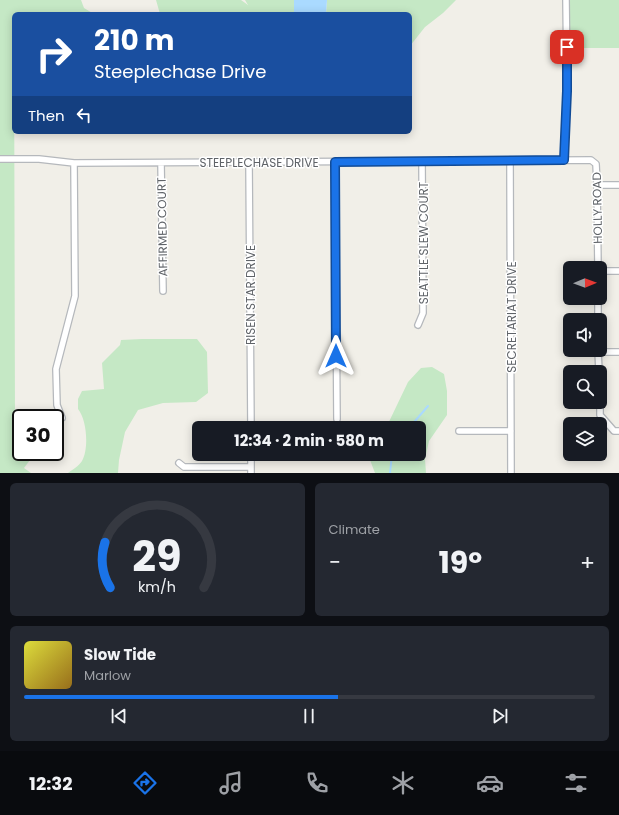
<!DOCTYPE html>
<meta charset="utf-8">
<style>
body{margin:0;font-family:Poppins,sans-serif;background:#242831;color:#f1f3f6;height:100vh;display:flex;flex-direction:column;font-size:15px;white-space:nowrap}
*{box-sizing:border-box;margin:0}
p{font-size:13px;color:#9ea1a6}
.icon{flex:none;width:22px;height:22px;fill:none;stroke:currentColor;stroke-width:2;stroke-linecap:round;stroke-linejoin:round}
.map{position:relative;height:473px;overflow:hidden}
.drawer{display:flex;flex-direction:column;gap:10px;padding:10px;background:#0d0f14;flex:1}
.drawer>*{flex:none}
.guide{position:absolute;left:12px;top:12px;width:400px;height:122px;border-radius:6px;box-shadow:0 2px 10px #0003;background:#1a4fa0;color:#fff;overflow:hidden}
.needle{width:26px;rotate:89deg}
.tools{position:absolute;left:563px;top:261px;display:grid;gap:8px}
.tools a{display:grid;place-items:center;width:44px;height:44px;border-radius:6px;background:#171b24;box-shadow:0 2px 10px #0003;font-size:20px}
.speed{position:absolute;left:12px;top:409px;display:flex;gap:8px;font-size:20px;font-weight:700;text-align:center}
.speed>*{display:grid;place-content:center;width:52px;height:52px;border-radius:50%;background:#171b24;box-shadow:0 2px 10px #0003;line-height:1}
.speed .limit{border:2px solid #111;border-radius:6px;background:#fff;color:#111}
.pin{position:absolute;display:grid;place-items:center;width:34px;height:34px;color:#fff;margin:-17px;border-radius:8px;box-shadow:0 2px 6px #0006}
.me{position:absolute;width:44px;margin:-22px;rotate:0deg;stroke-linejoin:round;filter:drop-shadow(0 0 3px #0008)}
.turn{display:flex;align-items:center;gap:14px;height:84px;padding:0 16px;font-size:18px}
.turn .icon{width:52px;height:52px;stroke-width:2.5}
.turn b{display:block;font-size:28px;line-height:34px}
.then{display:flex;align-items:center;height:38px;padding:0 16px;background:#0003;gap:8px;font-size:15px}
.big{font-size:30px;font-weight:700;line-height:1.1}
.drawer .card{flex:1;display:flex;flex-direction:column;justify-content:center;gap:6px;min-width:0;padding:0 14px;border-radius:6px;background:#242831}
.drawer .dial{align-items:center;gap:0}
.dial svg{height:104px;overflow:visible;fill:none;stroke:#363941;stroke-width:7;stroke-linecap:round;text-anchor:middle}
.dial text{fill:#f1f3f6;stroke:none}
.song{display:flex;align-items:center;gap:12px}
.cover{width:48px;height:48px;border-radius:6px;background:linear-gradient(135deg,hsl(60 70% 55%),hsl(40 70% 35%))}
.played{height:4px;border-radius:2px;background:linear-gradient(90deg,#1a73e8 55%,#363941 55%)}
.keys{display:flex;justify-content:space-around;direction:ltr}
.heat{display:flex;justify-content:space-between;align-items:center;font-size:22px;direction:ltr}
.drawer .tiles{flex:1;display:grid;gap:10px;grid-template-columns:1fr 1fr}
.card:last-child{grid-column:span 2}
.trip{position:absolute;left:192px;top:421px;width:234px;height:40px;border-radius:6px;background:#171b24;box-shadow:0 2px 10px #0003;font-weight:700;line-height:40px;text-align:center}
.dock{display:flex;height:64px;justify-content:space-around;align-items:center;background:#090b0e;color:#9ea1a6}
.dock .icon{width:28px;height:28px}
.dock .on{color:#1a73e8}
.dock b{font-size:18px;color:#f1f3f6}
.map>svg:first-child{display:block}
</style>
<div class="map">
<svg width="619" height="473" viewBox="0 0 619 473">
<rect width="100%" height="100%" fill="#f1efe8"/>
<!-- green -->
<path fill="#c5e8c5" d="M0,0H81L84,8L94,14H14L15,423H21V452H36L24,468L31,473H0Z
M156,0H241L248,5L245,0H294V14H160Z
M327,0H456L443,13L425,27L410,46V14H326Z
M569,0H619V48H569Z
M142,339H197L207,352L208,393L196,402L163,403L138,410L125,432L119,460L118,473H68C72,470 79,466 82,461C89,449 87,420 78,409V399L82,391L104,389L102,363L120,345L121,340Z
M432,367L444,374L447,391V415L429,441L425,459L426,473H375L370,460L373,454H419V428H386L408,382L421,368Z"/>
<!-- water -->
<path fill="#aadaff" d="M294,0H327L326,14H294Z"/>
<g fill="none" stroke-linecap="round" stroke-linejoin="round">
<!-- stream -->
<path stroke="#aadaff" stroke-width="2" d="M409,428L428,406
M390,473L392,454"/>
<defs>
<path id="minor" d="M0,159H39L74,163L591,160L596,164L597,185L598,268
M564,160L567,78L566,0
M510,161L511,473
M249,162L251,428
M335,162L337,419
M161,163L163,291
M597,185H619
M600,271H619
M598,298V320
M418,325L423,313L422,161
M598,350L599,372
M598,352H619
M600,402V415L614,431H619
M62,418L57,405L56,369L75,296L74,163
M459,431H511
M179,463L184,467H251
M251,473V454"/>
</defs>
<!-- minor casing -->
<use href="#minor" stroke="#b5b8bc" stroke-width="8"/>
<!-- minor -->
<use href="#minor" stroke="#fff" stroke-width="5.5"/>
</g>
<g fill="none" stroke-linecap="round" stroke-linejoin="round">
<defs>
<path id="route" d="M336,356L335,162L564,160L567,91V47"/>
</defs>
<!-- route casing -->
<use href="#route" stroke="#114b97" stroke-width="10"/>
<!-- route -->
<use href="#route" stroke="#1a73e8" stroke-width="7"/>
</g>
<g text-anchor="middle" dominant-baseline="central" stroke-width="3" stroke-linejoin="round" paint-order="stroke">
<!-- street labels -->
<g font-size="12" fill="#5f6368" stroke="#fff">
<text x="259" y="162">STEEPLECHASE DRIVE</text>
<text transform="translate(597 208) rotate(-91)">HOLLY ROAD</text>
<text transform="translate(162 227) rotate(-91)">AFFIRMED COURT</text>
<text transform="translate(423 243) rotate(-90)">SEATTLE SLEW COURT</text>
<text transform="translate(250 295) rotate(-90)">RISEN STAR DRIVE</text>
<text transform="translate(511 317) rotate(-90)">SECRETARIAT DRIVE</text>
</g>
</g>
</svg>
<div class="tools">
<a><svg class="needle" viewBox="-14 -14 28 28"><path d="M0-13l5 13h-10z" fill="#e53935"/><path d="M0 13l5-13h-10z" fill="#9ea1a6"/></svg></a>
<a><svg class="icon" aria-label="sound" viewBox="0 0 24 24"><path d="M4 9h4l5-4v14l-5-4H4zM17 9q2 3 0 6"/></svg></a>
<a><svg class="icon" aria-label="search" viewBox="0 0 24 24"><circle cx="10" cy="10" r="6"/><path d="M15 15l6 6"/></svg></a>
<a><svg class="icon" aria-label="layers" viewBox="0 0 24 24"><path d="M12 4l9 5-9 5-9-5zM3 14l9 5 9-5"/></svg></a>
</div>
<div class="speed"><div class="limit">30</div></div>
<div class="pin" style="left:567px;top:47px;background:#d93025"><svg class="icon" aria-label="arrive" viewBox="0 0 24 24"><path d="M6 21V4h12l-3 4 3 4H6"/></svg></div>
<svg class="me" style="left:336px;top:356px" viewBox="-20 -20 40 40"><path d="M0-17L14 15 0 8-14 15z" fill="#1a73e8" stroke="#fff" stroke-width="4"/></svg>
<div class="trip">12:34 · 2 min · 580 m</div>
<div class="guide">
<div class="turn"><svg class="icon" aria-label="right" viewBox="0 0 24 24"><path d="M7 20v-9h11M14 6l5 5-5 5"/></svg><div><b>210 m</b>Steeplechase Drive</div></div>
<div class="then">Then<svg class="icon" aria-label="left" viewBox="0 0 24 24"><path d="M17 20v-9H6M10 6l-5 5 5 5"/></svg></div>
</div>
</div>
<section class="drawer">
<div class="tiles">
<div class="card dial"><svg viewBox="0 0 100 80">
<path d="M14 69A42 42 0 1 1 86 69"/>
<path d="M14 69A42 42 0 0 1 10 34" stroke="#1a73e8"/>
<text x="50" y="56" font-size="32" font-weight="700">29</text>
<text x="50" y="72" font-size="11">km/h</text>
</svg></div>
<div class="card"><p>Climate</p>
<div class="heat"><a>−</a><b class="big">19°</b><a>+</a></div>
</div>
<div class="card">
<div class="song"><i class="cover"></i><div><b>Slow Tide</b><p>Marlow</p></div></div>
<div class="played"></div>
<div class="keys"><svg class="icon" aria-label="previous" viewBox="0 0 24 24"><path d="M18 5L8 12l10 7zM5 5v14"/></svg><svg class="icon" aria-label="pause" viewBox="0 0 24 24"><path d="M8 5v14M16 5v14"/></svg><svg class="icon" aria-label="next" viewBox="0 0 24 24"><path d="M6 5l10 7-10 7zM19 5v14"/></svg></div>
</div>
</div>
</section>
<nav class="dock">
<b>12:32</b>
<svg class="icon on" aria-label="directions" viewBox="0 0 24 24"><path d="M12 3l9 9-9 9-9-9zM9 14v-3h6M13 9l2 2-2 2"/></svg>
<svg class="icon" aria-label="music" viewBox="0 0 24 24"><path d="M9 18V5l10-2v13"/><circle cx="6" cy="18" r="3"/><circle cx="16" cy="16" r="3"/></svg>
<svg class="icon" aria-label="phone" viewBox="0 0 24 24"><path d="M5 4h4l2 5-3 2q2 4 5 5l2-3 5 2v4C11 20 4 13 5 4z"/></svg>
<svg class="icon" aria-label="climate" viewBox="0 0 24 24"><path d="M12 3v18M4 7l16 10M4 17L20 7"/></svg>
<svg class="icon" aria-label="car" viewBox="0 0 24 24"><path d="M5 17H2v-5l4-1 3-4h7l3 4 3 1v5h-3M9 17h6M6 11h13"/><circle cx="7" cy="17" r="2"/><circle cx="17" cy="17" r="2"/></svg>
<svg class="icon" aria-label="filters" viewBox="0 0 24 24"><path d="M4 7h16M4 17h16"/><circle cx="9" cy="7" r="2"/><circle cx="15" cy="17" r="2"/></svg>
</nav>
